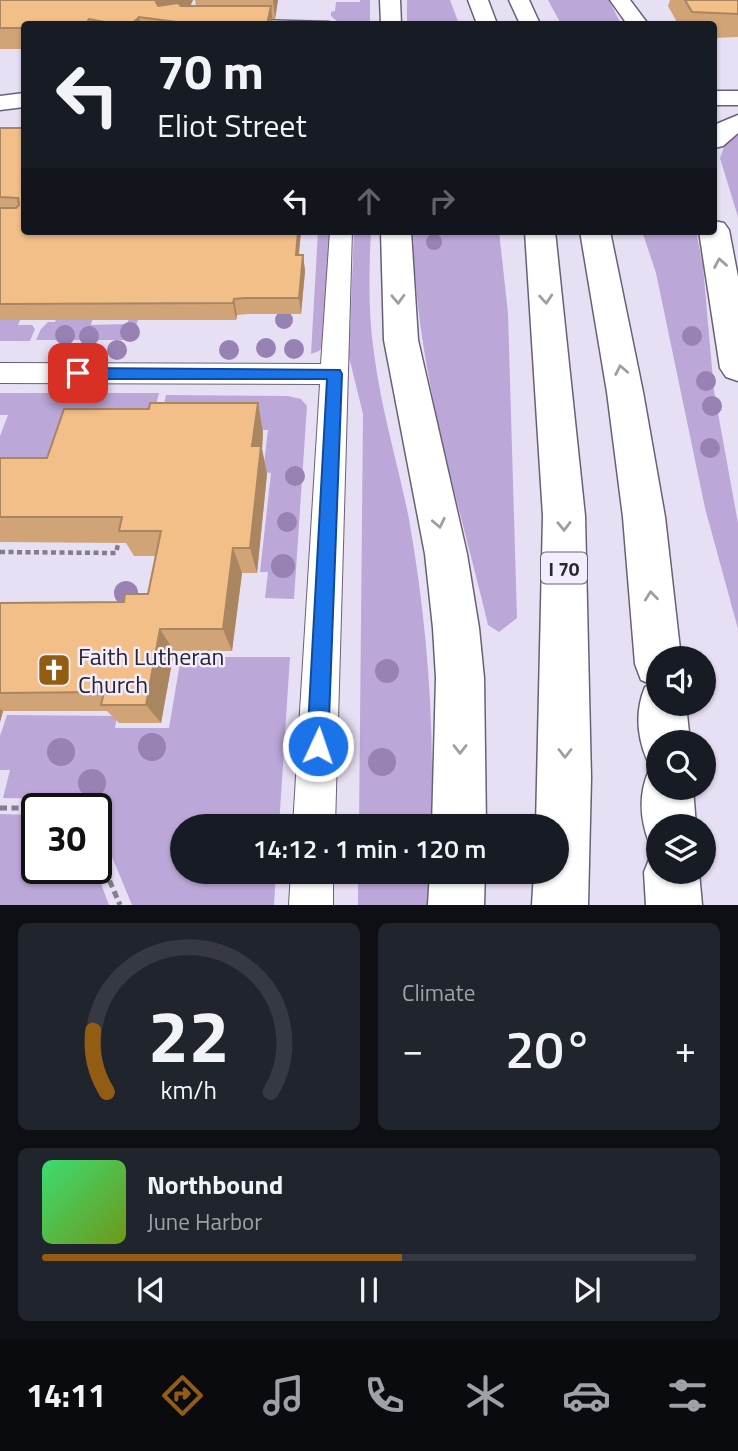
<!DOCTYPE html>
<meta charset="utf-8">
<style>
body{margin:0;font-family:"Titillium Web",sans-serif;background:#20242c;color:#f1f3f6;height:100vh;display:flex;flex-direction:column;font-size:26px;white-space:nowrap}
*{box-sizing:border-box;margin:0}
p{font-size:23px;color:#9ea1a6}
.icon{flex:none;width:38px;height:38px;fill:none;stroke:currentColor;stroke-width:2;stroke-linecap:round;stroke-linejoin:round}
.map{position:relative;height:905px;overflow:hidden}
.panel{display:flex;flex-direction:column;gap:18px;padding:18px;background:#0d0f14;flex:1}
.panel>*{flex:none}
.banner{position:absolute;left:21px;top:21px;width:696px;height:214px;border-radius:7px;box-shadow:0 2px 5px #0004;background:#171b24;color:#f1f3f6;overflow:hidden}
.controls{position:absolute;left:646px;top:646px;display:grid;gap:14px}
.controls a{display:grid;place-items:center;width:70px;height:70px;border-radius:50%;background:#171b24;box-shadow:0 2px 5px #0004;font-size:35px}
.speed{position:absolute;left:21px;top:793px;display:flex;gap:14px;font-size:35px;font-weight:700;text-align:center}
.speed>*{display:grid;place-content:center;width:91px;height:91px;border-radius:50%;background:#171b24;box-shadow:0 2px 5px #0004;line-height:1}
.speed .limit{border:4px solid #111;border-radius:10px;background:#fff;color:#111}
.pin{position:absolute;display:grid;place-items:center;width:60px;height:60px;color:#fff;margin:-30px;border-radius:14px;box-shadow:0 4px 10px #0006}
.me{position:absolute;width:77px;margin:-38px;rotate:3deg;stroke-linejoin:round;filter:drop-shadow(0 0 5px #0008)}
.turn{display:flex;align-items:center;gap:24px;height:147px;padding:0 21px;font-size:32px}
.turn .icon{width:91px;height:91px;stroke-width:2.5}
.turn b{display:block;font-size:49px;line-height:60px}
.lanes{display:flex;align-items:center;height:66px;padding:0 21px;background:#0003;justify-content:center;gap:35px;direction:ltr}
.lanes .off{opacity:.35}
.big{font-size:52px;font-weight:600;line-height:1.1}
.panel .card{flex:1;display:flex;flex-direction:column;justify-content:center;gap:10px;min-width:0;padding:0 24px;border-radius:10px;background:#20242c}
.panel .dial{align-items:center;gap:0}
.dial svg{height:182px;overflow:visible;fill:none;stroke:#363941;stroke-width:7;stroke-linecap:round;text-anchor:middle}
.dial text{fill:#f1f3f6;stroke:none}
.song{display:flex;align-items:center;gap:21px}
.cover{width:84px;height:84px;border-radius:10px;background:linear-gradient(135deg,hsl(140 70% 55%),hsl(80 70% 35%))}
.played{height:7px;border-radius:4px;background:linear-gradient(90deg,#935c13 55%,#363941 55%)}
.keys{display:flex;justify-content:space-around;direction:ltr}
.heat{display:flex;justify-content:space-between;align-items:center;font-size:38px;direction:ltr}
.panel .tiles{flex:1;display:grid;gap:18px;grid-template-columns:1fr 1fr}
.card:last-child{grid-column:span 2}
.trip{position:absolute;left:170px;top:814px;width:399px;height:70px;border-radius:35px;background:#171b24;box-shadow:0 2px 5px #0004;font-weight:600;line-height:70px;text-align:center}
.dock{display:flex;height:112px;justify-content:space-around;align-items:center;background:#090b0e;color:#9ea1a6}
.dock .icon{width:49px;height:49px}
.dock .selected{color:#935c13}
.dock b{font-size:32px;color:#f1f3f6}
.map>svg:first-child{display:block}
</style>
<div class="map">
<svg width="738" height="905" viewBox="0 0 738 905">
<rect width="100%" height="100%" fill="#e7dff4"/>
<!-- green -->
<path fill="#bca8d8" d="M360,0H370V24H340L331,16V12L335,11L336,2H360Z
M407,0H450L459,24H407Z
M548,0H609L621,24H561Z
M738,135V217L720,158L725,144Z
M318,231H331L325,343L319,351L311,354Z
M354,231H371C369,271 368,313 374,353C381,409 398,464 409,519C427,621 435,723 431,826H359L363,414L349,357Z
M413,231H499L508,313L517,618L499,632L488,625C457,495 415,365 413,231Z
M642,231H696L703,266L714,391L738,523V629L705,508L656,273Z
M0,248L38,276L18,325H32L35,329L30,341H0Z
M130,316H139L132,340H36L41,329L48,322H55L57,317H93L91,325L127,324Z
M0,393H159L150,429L68,468L5,467L9,457H0V436L8,415H0Z
M166,395L288,396L301,399L307,406L294,599L265,598L268,572H260L271,473L263,472L268,430L158,429Z
M181,657H290L279,826H182V872H276L274,905H132L105,840L96,831V808H76L67,799L3,798L10,770H0V736L7,715L117,716L115,728H169Z
M0,814L37,815V868H95L109,905H0Z
M358,872H430L428,905H358Z"/>
<g fill="none" stroke-linecap="round" stroke-linejoin="round">
<defs>
<path id="service" d="M252,20L329,22L333,24H252Z"/>
<path id="minor" d="M330,231H352L335,826H293L320,384L0,383V363L321,364Z
M291,872H333V905H289Z"/>
<path id="primary" d="M714,91H738V105H714Z
M24,93V107L0,110V96Z"/>
<path id="motorway" d="M380,0H400L401,24H381Z
M468,0H488L497,24H477Z
M509,0H529L540,24H520Z
M610,0H630L648,24H627Z
M738,115V133L723,146L714,148V125Z
M714,221L724,223L729,230L738,277V381L726,377L720,368L699,231H714Z
M381,231H411L418,340L467,554L479,628L484,678L486,826H432L436,678L433,628L425,554L384,340Z
M525,231H555L585,516L591,778L588,905H532L534,872H556V826H536L543,516Z
M580,231H610L643,392L665,517L681,658H658V704H686L690,742H658V764L647,760C637,736 635,711 645,687L651,684L641,680L635,664L623,517L607,392Z
M658,766V788H693L696,826H658V848L650,845C640,820 638,795 649,770Z
M658,850V872H699L702,905H646L644,872L652,852Z
M430,872H485L484,905H428Z"/>
</defs>
<!-- service casing -->
<use href="#service" stroke="#686173" stroke-width="3"/>
<!-- minor casing -->
<use href="#minor" stroke="#686173" stroke-width="2"/>
<!-- primary casing -->
<use href="#primary" stroke="#686173" stroke-width="3"/>
<!-- motorway casing -->
<use href="#motorway" stroke="#686173" stroke-width="3"/>
<!-- path-far1 -->
<path stroke="#827d8b" stroke-width="4.5" stroke-dasharray="5 3.5" stroke-linecap="butt" d="M0,552L116,553L119,540"/>
<!-- path -->
<path stroke="#827d8b" stroke-width="5" stroke-dasharray="7 4.5" stroke-linecap="butt" d="M0,808H56
M96,849L120,905"/>
<!-- service -->
<use href="#service" fill="#fff" fill-rule="evenodd"/>
<!-- minor -->
<use href="#minor" fill="#fff" fill-rule="evenodd"/>
<!-- primary -->
<use href="#primary" fill="#fff" fill-rule="evenodd"/>
<!-- motorway -->
<use href="#motorway" fill="#fff" fill-rule="evenodd"/>
</g>
<!-- trees -->
<g fill="#9881b3">
<circle cx="434" cy="242" r="8"/>
<circle cx="284" cy="320" r="9"/>
<circle cx="130" cy="332" r="10"/>
<circle cx="65" cy="335" r="10"/>
<circle cx="89" cy="336" r="10"/>
<circle cx="692" cy="336" r="10"/>
<circle cx="266" cy="348" r="10"/>
<circle cx="294" cy="349" r="10"/>
<circle cx="117" cy="350" r="10"/>
<circle cx="229" cy="350" r="10"/>
<circle cx="706" cy="381" r="10"/>
<circle cx="712" cy="406" r="10"/>
<circle cx="710" cy="448" r="10"/>
<circle cx="295" cy="476" r="10"/>
<circle cx="287" cy="522" r="10"/>
<circle cx="283" cy="566" r="12"/>
<circle cx="126" cy="593" r="12"/>
<circle cx="387" cy="671" r="12"/>
<circle cx="152" cy="747" r="14"/>
<circle cx="61" cy="752" r="14"/>
<circle cx="382" cy="762" r="14"/>
<circle cx="92" cy="783" r="14"/>
</g>
<!-- wall -->
<path fill="#d0a476" d="M0,0H193L190,6H196L195,0H278L275,19H272L273,24H24V49H0Z
M670,0H738V37L714,38V24H678L668,6Z
M0,128H24V231H301L299,255H303L305,271L301,314H248L237,315L236,320H0Z
M263,432L262,449L267,474L257,573H242L232,651H174L161,723H119L107,711H3L0,722V603L124,602L148,594L156,556H134L126,543L0,542V458H47Z"/>
<!-- shaded-wall -->
<path fill="#a98660" d="M161,0H193L187,13L165,21L156,2Z
M273,0H278L275,19Z
M271,6L273,24H267Z
M139,17L141,24H135L134,22Z
M298,231H301L297,271L296,255Z
M303,255L305,271L301,314L299,298Z
M234,299L237,315L236,320L233,303Z
M258,403L263,432L262,449L267,474L257,573L250,548L252,446Z
M233,548L242,573L232,651L223,629Z
M160,629L174,651L161,723L146,705Z
M0,709L3,711L0,722Z"/>
<!-- building -->
<path fill="#f2bf89" stroke="#a98660" stroke-width="2" d="M0,0H161L156,2L158,6L178,3L181,6H271L267,24H192L139,17L134,22L110,23L89,19L86,24H24V28H0Z
M685,0H738V14L692,12Z
M0,128H24V231H298L296,255H303L299,298H245L234,299L233,303L0,304V208H16L19,205L18,198L0,197Z
M150,403H258L252,446H261L250,548H233L223,629H160L146,705H101L104,692L0,693V603L124,602L125,594H148L161,531H119L122,517H0V458H47L64,409H149Z"/>
<!-- one-way arrows -->
<defs><path id="oneway-chevron" d="M-2-3.5L2.5 0L-2 3.5" fill="none" stroke-width="1.6" stroke-linecap="round" stroke-linejoin="round" transform="scale(1.75)"/></defs>
<g stroke="#9f9ea1">
<use href="#oneway-chevron" transform="translate(720 263) rotate(-100)"/>
<use href="#oneway-chevron" transform="translate(398 299) rotate(88)"/>
<use href="#oneway-chevron" transform="translate(546 299) rotate(85)"/>
<use href="#oneway-chevron" transform="translate(621 370) rotate(-101)"/>
<use href="#oneway-chevron" transform="translate(439 523) rotate(78)"/>
<use href="#oneway-chevron" transform="translate(564 526) rotate(89)"/>
<use href="#oneway-chevron" transform="translate(651 596) rotate(-96)"/>
<use href="#oneway-chevron" transform="translate(460 749) rotate(90)"/>
<use href="#oneway-chevron" transform="translate(565 753) rotate(90)"/>
</g>
<!-- route -->
<path fill="#1a73e8" stroke="#114b97" stroke-width="2" d="M78,368L340,370L342,374L328,746L325,754L318,757L310,754L307,746L327,379H78L70,373Z"/>
<!-- icons -->
<defs>
<symbol id="church-square" viewBox="-11 -11 22 22"><rect x="-9" y="-9" width="18" height="18" rx="4" fill="#935c13" stroke="#f4edfe"/><path d="M-1.2-6h2.4v3.5h3.3v2.4h-3.3V6h-2.4V-.1h-3.3v-2.4h3.3Z" fill="#fff"/></symbol>
</defs>
<g fill-rule="evenodd">
<use href="#church-square" x="35" y="651" width="38" height="38"/>
</g>
<g text-anchor="middle" dominant-baseline="central" stroke-width="5" stroke-linejoin="round" paint-order="stroke">
<!-- shield labels -->
<rect fill="#f4edfe" stroke="#67626d" stroke-width="2" x="541" y="552.5" width="46" height="31" rx="5"/>
<g font-size="19" font-weight="bold" fill="#2a272f">
<text x="564" y="568">I 70</text>
</g>
<!-- near-poi labels -->
<g font-size="24" fill="#2a272f" stroke="#f4edfe" text-anchor="start">
<text x="78" y="656">Faith Lutheran<tspan x="78" dy="28">Church</tspan></text>
</g>
</g>
</svg>
<div class="controls">
<a><svg class="icon" aria-label="sound" viewBox="0 0 24 24"><path d="M4 9h4l5-4v14l-5-4H4zM17 9q2 3 0 6"/></svg></a>
<a><svg class="icon" aria-label="search" viewBox="0 0 24 24"><circle cx="10" cy="10" r="6"/><path d="M15 15l6 6"/></svg></a>
<a><svg class="icon" aria-label="layers" viewBox="0 0 24 24"><path d="M12 4l9 5-9 5-9-5zM3 14l9 5 9-5"/></svg></a>
</div>
<div class="speed"><div class="limit">30</div></div>
<div class="pin" style="left:78px;top:373px;background:#d93025"><svg class="icon" aria-label="arrive" viewBox="0 0 24 24"><path d="M6 21V4h12l-3 4 3 4H6"/></svg></div>
<svg class="me" style="left:318px;top:746px" viewBox="-20 -20 40 40"><circle r="17" fill="#1a73e8" stroke="#fff" stroke-width="3"/><path d="M0-11L8 9 0 5-8 9z" fill="#fff"/></svg>
<div class="trip">14:12 · 1 min · 120 m</div>
<div class="banner">
<div class="turn"><svg class="icon" aria-label="left" viewBox="0 0 24 24"><path d="M17 20v-9H6M10 6l-5 5 5 5"/></svg><div><b>70 m</b>Eliot Street</div></div>
<div class="lanes"><svg class="icon" aria-label="left" viewBox="0 0 24 24"><path d="M17 20v-9H6M10 6l-5 5 5 5"/></svg><svg class="icon off" aria-label="ahead" viewBox="0 0 24 24"><path d="M12 20V5M6 11l6-6 6 6"/></svg><svg class="icon off" aria-label="right" viewBox="0 0 24 24"><path d="M7 20v-9h11M14 6l5 5-5 5"/></svg></div>
</div>
</div>
<section class="panel">
<div class="tiles">
<div class="card dial"><svg viewBox="0 0 100 80">
<path d="M14 69A42 42 0 1 1 86 69"/>
<path d="M14 69A42 42 0 0 1 8 42" stroke="#935c13"/>
<text x="50" y="56" font-size="32" font-weight="700">22</text>
<text x="50" y="72" font-size="11">km/h</text>
</svg></div>
<div class="card"><p>Climate</p>
<div class="heat"><a>−</a><b class="big">20°</b><a>+</a></div>
</div>
<div class="card">
<div class="song"><i class="cover"></i><div><b>Northbound</b><p>June Harbor</p></div></div>
<div class="played"></div>
<div class="keys"><svg class="icon" aria-label="previous" viewBox="0 0 24 24"><path d="M18 5L8 12l10 7zM5 5v14"/></svg><svg class="icon" aria-label="pause" viewBox="0 0 24 24"><path d="M8 5v14M16 5v14"/></svg><svg class="icon" aria-label="next" viewBox="0 0 24 24"><path d="M6 5l10 7-10 7zM19 5v14"/></svg></div>
</div>
</div>
</section>
<nav class="dock">
<b>14:11</b>
<svg class="icon selected" aria-label="directions" viewBox="0 0 24 24"><path d="M12 3l9 9-9 9-9-9zM9 14v-3h6M13 9l2 2-2 2"/></svg>
<svg class="icon" aria-label="music" viewBox="0 0 24 24"><path d="M9 18V5l10-2v13"/><circle cx="6" cy="18" r="3"/><circle cx="16" cy="16" r="3"/></svg>
<svg class="icon" aria-label="phone" viewBox="0 0 24 24"><path d="M5 4h4l2 5-3 2q2 4 5 5l2-3 5 2v4C11 20 4 13 5 4z"/></svg>
<svg class="icon" aria-label="climate" viewBox="0 0 24 24"><path d="M12 3v18M4 7l16 10M4 17L20 7"/></svg>
<svg class="icon" aria-label="car" viewBox="0 0 24 24"><path d="M5 17H2v-5l4-1 3-4h7l3 4 3 1v5h-3M9 17h6M6 11h13"/><circle cx="7" cy="17" r="2"/><circle cx="17" cy="17" r="2"/></svg>
<svg class="icon" aria-label="filters" viewBox="0 0 24 24"><path d="M4 7h16M4 17h16"/><circle cx="9" cy="7" r="2"/><circle cx="15" cy="17" r="2"/></svg>
</nav>
